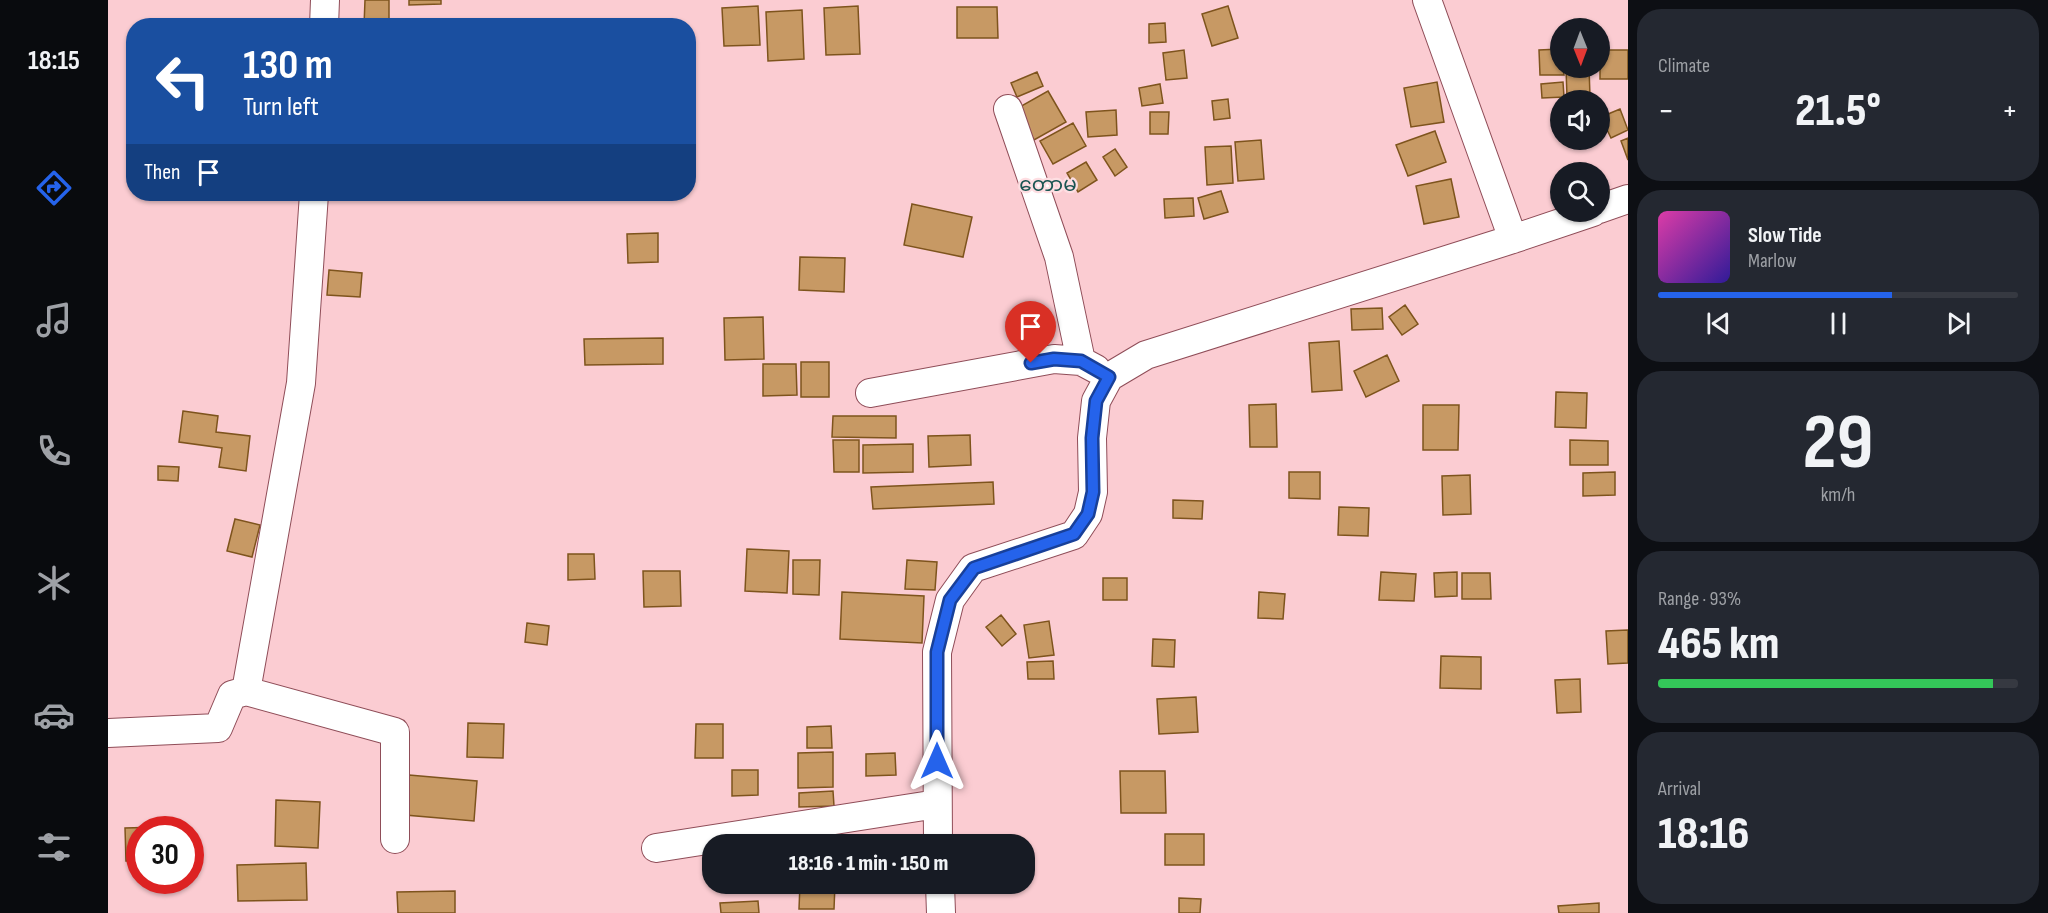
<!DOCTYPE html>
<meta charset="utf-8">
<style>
body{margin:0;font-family:"Sofia Sans Condensed","Noto Sans Myanmar",sans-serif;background:#242831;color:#f1f3f6;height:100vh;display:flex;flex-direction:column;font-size:22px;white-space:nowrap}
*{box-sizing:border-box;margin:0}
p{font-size:20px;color:#9ea1a6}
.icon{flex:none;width:33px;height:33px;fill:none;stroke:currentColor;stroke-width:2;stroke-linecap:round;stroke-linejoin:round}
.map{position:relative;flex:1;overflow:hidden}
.drawer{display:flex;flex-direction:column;gap:9px;padding:9px;background:#0d0f14;width:420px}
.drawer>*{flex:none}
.guide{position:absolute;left:18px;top:18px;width:570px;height:183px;border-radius:24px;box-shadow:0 2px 4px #0004;background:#1a4fa0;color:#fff;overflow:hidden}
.needle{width:39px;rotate:179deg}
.controls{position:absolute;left:1442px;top:18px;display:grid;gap:12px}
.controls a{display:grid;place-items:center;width:60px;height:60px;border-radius:50%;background:#171b24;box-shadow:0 2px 4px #0004;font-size:30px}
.speed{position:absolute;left:18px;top:816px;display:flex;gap:12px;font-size:30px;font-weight:700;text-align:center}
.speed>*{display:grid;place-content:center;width:78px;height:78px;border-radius:50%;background:#171b24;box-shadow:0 2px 4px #0004;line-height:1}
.speed .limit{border:9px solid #d22;background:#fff;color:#111}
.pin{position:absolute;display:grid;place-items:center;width:51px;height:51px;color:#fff;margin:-62px -26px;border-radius:50% 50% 50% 0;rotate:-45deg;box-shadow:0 0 6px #0007}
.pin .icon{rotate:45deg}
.me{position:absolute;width:66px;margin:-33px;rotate:0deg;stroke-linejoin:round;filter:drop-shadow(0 0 4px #0008)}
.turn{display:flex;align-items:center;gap:21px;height:126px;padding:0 18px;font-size:27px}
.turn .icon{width:78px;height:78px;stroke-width:2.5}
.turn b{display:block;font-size:42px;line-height:51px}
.then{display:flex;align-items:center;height:57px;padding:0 18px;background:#0003;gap:12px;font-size:22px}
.big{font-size:45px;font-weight:800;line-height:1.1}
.drawer .tile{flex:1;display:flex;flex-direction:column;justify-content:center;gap:9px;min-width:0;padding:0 21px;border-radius:24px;background:#242831}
.drawer .dial{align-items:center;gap:0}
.dial b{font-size:78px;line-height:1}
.song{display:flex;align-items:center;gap:18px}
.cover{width:72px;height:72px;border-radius:9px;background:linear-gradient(135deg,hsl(320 70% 55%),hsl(250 70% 35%))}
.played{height:6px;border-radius:3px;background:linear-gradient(90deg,#2563eb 65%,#363941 65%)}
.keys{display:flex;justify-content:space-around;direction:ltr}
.heat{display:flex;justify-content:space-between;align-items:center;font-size:33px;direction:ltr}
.charge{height:9px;border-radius:4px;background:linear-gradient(90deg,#34c759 93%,#363941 0)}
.trip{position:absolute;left:594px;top:834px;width:333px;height:60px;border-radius:24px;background:#171b24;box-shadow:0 2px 4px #0004;font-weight:800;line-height:60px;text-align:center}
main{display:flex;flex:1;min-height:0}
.tab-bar{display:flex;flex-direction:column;width:108px;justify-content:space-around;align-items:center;background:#090b0e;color:#9ea1a6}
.tab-bar .icon{width:42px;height:42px}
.tab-bar .on{color:#2563eb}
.tab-bar b{font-size:27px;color:#f1f3f6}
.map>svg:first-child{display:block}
</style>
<main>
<nav class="tab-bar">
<b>18:15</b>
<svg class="icon on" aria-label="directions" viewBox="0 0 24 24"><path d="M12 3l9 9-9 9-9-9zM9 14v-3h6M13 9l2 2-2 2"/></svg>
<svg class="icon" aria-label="music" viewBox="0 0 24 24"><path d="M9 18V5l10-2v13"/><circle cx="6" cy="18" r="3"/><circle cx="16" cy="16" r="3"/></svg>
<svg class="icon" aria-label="phone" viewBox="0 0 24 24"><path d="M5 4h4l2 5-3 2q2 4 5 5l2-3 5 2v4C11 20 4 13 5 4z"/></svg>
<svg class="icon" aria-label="climate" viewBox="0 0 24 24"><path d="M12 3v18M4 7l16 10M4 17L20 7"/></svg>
<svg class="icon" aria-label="car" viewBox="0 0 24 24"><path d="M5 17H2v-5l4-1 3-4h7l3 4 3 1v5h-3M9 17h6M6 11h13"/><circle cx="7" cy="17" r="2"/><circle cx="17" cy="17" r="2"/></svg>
<svg class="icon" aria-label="filters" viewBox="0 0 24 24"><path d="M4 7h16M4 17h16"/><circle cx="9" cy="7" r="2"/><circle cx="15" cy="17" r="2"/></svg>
</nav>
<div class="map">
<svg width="1520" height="913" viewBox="0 0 1520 913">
<rect width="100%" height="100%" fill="#fbccd2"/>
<!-- building -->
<path fill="#c79964" stroke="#7e541d" stroke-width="1.5" d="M257,0H281V26H256Z
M301,0H333V4L301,5Z
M650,6L652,45L616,46L614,8Z
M750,6L752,54L718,55L716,8Z
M1120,6L1130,38L1104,46L1094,14Z
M849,7H889L890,38H849Z
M694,10L696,59L660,61L658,12Z
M1057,23L1058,42L1041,43V24Z
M1452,49V68H1455L1456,75H1432L1431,50Z
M1076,50L1079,78L1058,80L1055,53Z
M1492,50H1520V79H1492Z
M1458,68H1481L1482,96L1459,97Z
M929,72L935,86L909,97L903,83Z
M1329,82L1336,122L1303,127L1296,88Z
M1455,82L1456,97L1434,98L1433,84Z
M1052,84L1055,103L1034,106L1031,88Z
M940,91L958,122L926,140L908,109Z
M1120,99L1122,118L1106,120L1104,101Z
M1512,109L1520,130L1503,138L1493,117Z
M1008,110L1009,135L980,137L978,112Z
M1042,112H1061L1060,134H1042Z
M965,123L978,146L945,164L932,141Z
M1327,131L1338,162L1300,176L1288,145Z
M1520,138V160L1513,141Z
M1153,140L1156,179L1130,181L1127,142Z
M1123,146L1125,183L1099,185L1097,147Z
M1007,149L1019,167L1007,176L995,157Z
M978,162L989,180L970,192L959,173Z
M1343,179L1351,217L1316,224L1308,186Z
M1113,191L1120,212L1096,219L1090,198Z
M1085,198L1086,216L1057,218L1056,199Z
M804,204L864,217L855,257L796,245Z
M550,233V262L520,263L519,234Z
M692,257L737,258L736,292L691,290Z
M221,270L254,273L252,297L219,295Z
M1297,305L1310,324L1294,335L1281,317Z
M1274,308L1275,329L1244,330L1243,309Z
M655,317L656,359L617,360L616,318Z
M555,338V364L477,365L476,339Z
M1231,341L1234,390L1204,392L1201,343Z
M1279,355L1291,381L1258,397L1246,371Z
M693,362H721V397H693Z
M655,364H688L689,395L655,396Z
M1448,392L1479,393L1478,428L1447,427Z
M1168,404L1169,447H1142L1141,405Z
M1315,405H1351L1350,450H1315Z
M75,411L110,416L108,432L142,436L138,471L111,467L114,448L71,442Z
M725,416H788V438L724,437Z
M862,435L863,465L821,467L820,436Z
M725,440H751V472H726Z
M1462,440L1500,441V465H1462Z
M805,444V472L755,473V445Z
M50,466L71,467L70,481L50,480Z
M1181,472H1212V499L1181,498Z
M1507,472V495L1475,496V473Z
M1362,475L1363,514L1335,515L1334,476Z
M885,482L886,504L765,509L763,487Z
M1065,500L1095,501L1094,519L1065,518Z
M1231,507L1261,508L1260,536L1230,535Z
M127,519L152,525L144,557L119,551Z
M639,549L681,551L679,593L637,591Z
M460,554H486L487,579L460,580Z
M685,560H712L711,595L685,594Z
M799,560L829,562L827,590L797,589Z
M535,571H572L573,606L536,607Z
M1273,572L1308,574L1306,601L1271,600Z
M1349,572V596L1327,597L1326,573Z
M1354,573H1382L1383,599H1354Z
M995,578H1019V600H995Z
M734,592L816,596L814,643L732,639Z
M1151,592L1177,594L1175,619L1150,618Z
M893,615L908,634L894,646L878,627Z
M941,621L946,655L921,658L916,625Z
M419,623L441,626L439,645L417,642Z
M1520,630V663L1500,664L1498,631Z
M1045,639L1067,640L1066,667L1044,666Z
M1333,656L1373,657V689L1332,688Z
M945,661L946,679H920L919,662Z
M1472,679L1473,712L1449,713L1447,680Z
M1088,697L1090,732L1051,734L1049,699Z
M360,723L396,724L395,758L359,757Z
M588,724H615V758H587Z
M723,726L724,748H699V727Z
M725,752V787L690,788V753Z
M787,753L788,775L758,776V754Z
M624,770H650V795L624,796Z
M1012,771H1057L1058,813H1013Z
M301,775L369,781L366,821L297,815Z
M725,791L726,806L691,807V793Z
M168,800L212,802L210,848L167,846Z
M53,827V830H32V861H18L17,828Z
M1057,834H1096V865H1057Z
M198,863L199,900L130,901L129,865Z
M692,884H727L726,909H691Z
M347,891V913H290L289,892Z
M1071,898L1093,899L1092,913H1071Z
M650,901L651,913H613L612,903Z
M1491,903V913H1451L1450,906Z"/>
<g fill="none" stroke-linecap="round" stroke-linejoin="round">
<defs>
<path id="minor" d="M1319,0L1405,239
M216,26L217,0
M900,109L951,257L973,361
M1491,209L1520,199
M762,393L946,359L973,361L988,369
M138,691L193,383L206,194
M0,733L110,728L124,695L138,691L287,732V839
M830,844L829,652L842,600L865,568L966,535L980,514L985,492L984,438L988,401L1001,377L1038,355L1405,239L1485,212
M548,848L829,804
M832,884L833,913"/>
</defs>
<!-- minor casing -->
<use href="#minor" stroke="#8f4d58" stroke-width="30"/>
<!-- minor -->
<use href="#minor" stroke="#fff" stroke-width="28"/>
</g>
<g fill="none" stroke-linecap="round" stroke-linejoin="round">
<defs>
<path id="route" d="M829,761V652L842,600L866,568L966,534L980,514L985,492L984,438L988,401L1001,377L973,361L946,359L923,363"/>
</defs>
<!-- route casing -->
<use href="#route" stroke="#184099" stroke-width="15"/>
<!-- route -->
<use href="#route" stroke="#2563eb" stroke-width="10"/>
</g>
<g text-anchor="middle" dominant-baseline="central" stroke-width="4.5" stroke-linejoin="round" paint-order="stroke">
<!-- quarter labels -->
<g font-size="20" fill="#1a5552" stroke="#fedee2">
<text x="940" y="185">တောမ</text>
</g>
</g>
</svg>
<div class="controls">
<a><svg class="needle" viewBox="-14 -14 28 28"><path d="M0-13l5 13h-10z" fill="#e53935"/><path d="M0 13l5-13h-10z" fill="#9ea1a6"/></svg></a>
<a><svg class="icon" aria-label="sound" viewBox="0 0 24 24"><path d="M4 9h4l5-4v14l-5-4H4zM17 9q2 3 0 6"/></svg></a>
<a><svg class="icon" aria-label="search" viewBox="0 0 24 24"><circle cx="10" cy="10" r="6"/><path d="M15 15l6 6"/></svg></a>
</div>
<div class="speed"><div class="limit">30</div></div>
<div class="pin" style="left:923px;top:363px;background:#d93025"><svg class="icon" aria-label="arrive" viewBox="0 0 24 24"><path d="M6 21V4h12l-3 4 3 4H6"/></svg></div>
<svg class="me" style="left:829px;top:761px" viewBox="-20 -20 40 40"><path d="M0-17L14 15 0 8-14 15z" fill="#2563eb" stroke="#fff" stroke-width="4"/></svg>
<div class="trip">18:16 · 1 min · 150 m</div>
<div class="guide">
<div class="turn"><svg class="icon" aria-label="left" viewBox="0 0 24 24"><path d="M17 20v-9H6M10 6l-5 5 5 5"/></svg><div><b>130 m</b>Turn left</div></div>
<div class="then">Then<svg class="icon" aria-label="arrive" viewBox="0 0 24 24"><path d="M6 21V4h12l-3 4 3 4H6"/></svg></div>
</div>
</div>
<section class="drawer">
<div class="tile"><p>Climate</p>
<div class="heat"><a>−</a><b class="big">21.5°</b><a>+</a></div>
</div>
<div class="tile">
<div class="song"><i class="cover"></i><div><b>Slow Tide</b><p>Marlow</p></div></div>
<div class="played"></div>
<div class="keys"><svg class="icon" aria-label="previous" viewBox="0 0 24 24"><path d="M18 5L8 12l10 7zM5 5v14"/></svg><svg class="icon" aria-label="pause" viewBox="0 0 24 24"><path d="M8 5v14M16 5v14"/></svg><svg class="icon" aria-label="next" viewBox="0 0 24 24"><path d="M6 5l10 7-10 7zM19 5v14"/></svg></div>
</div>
<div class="tile dial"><b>29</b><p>km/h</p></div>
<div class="tile"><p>Range · 93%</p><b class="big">465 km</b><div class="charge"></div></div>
<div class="tile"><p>Arrival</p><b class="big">18:16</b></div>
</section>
</main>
